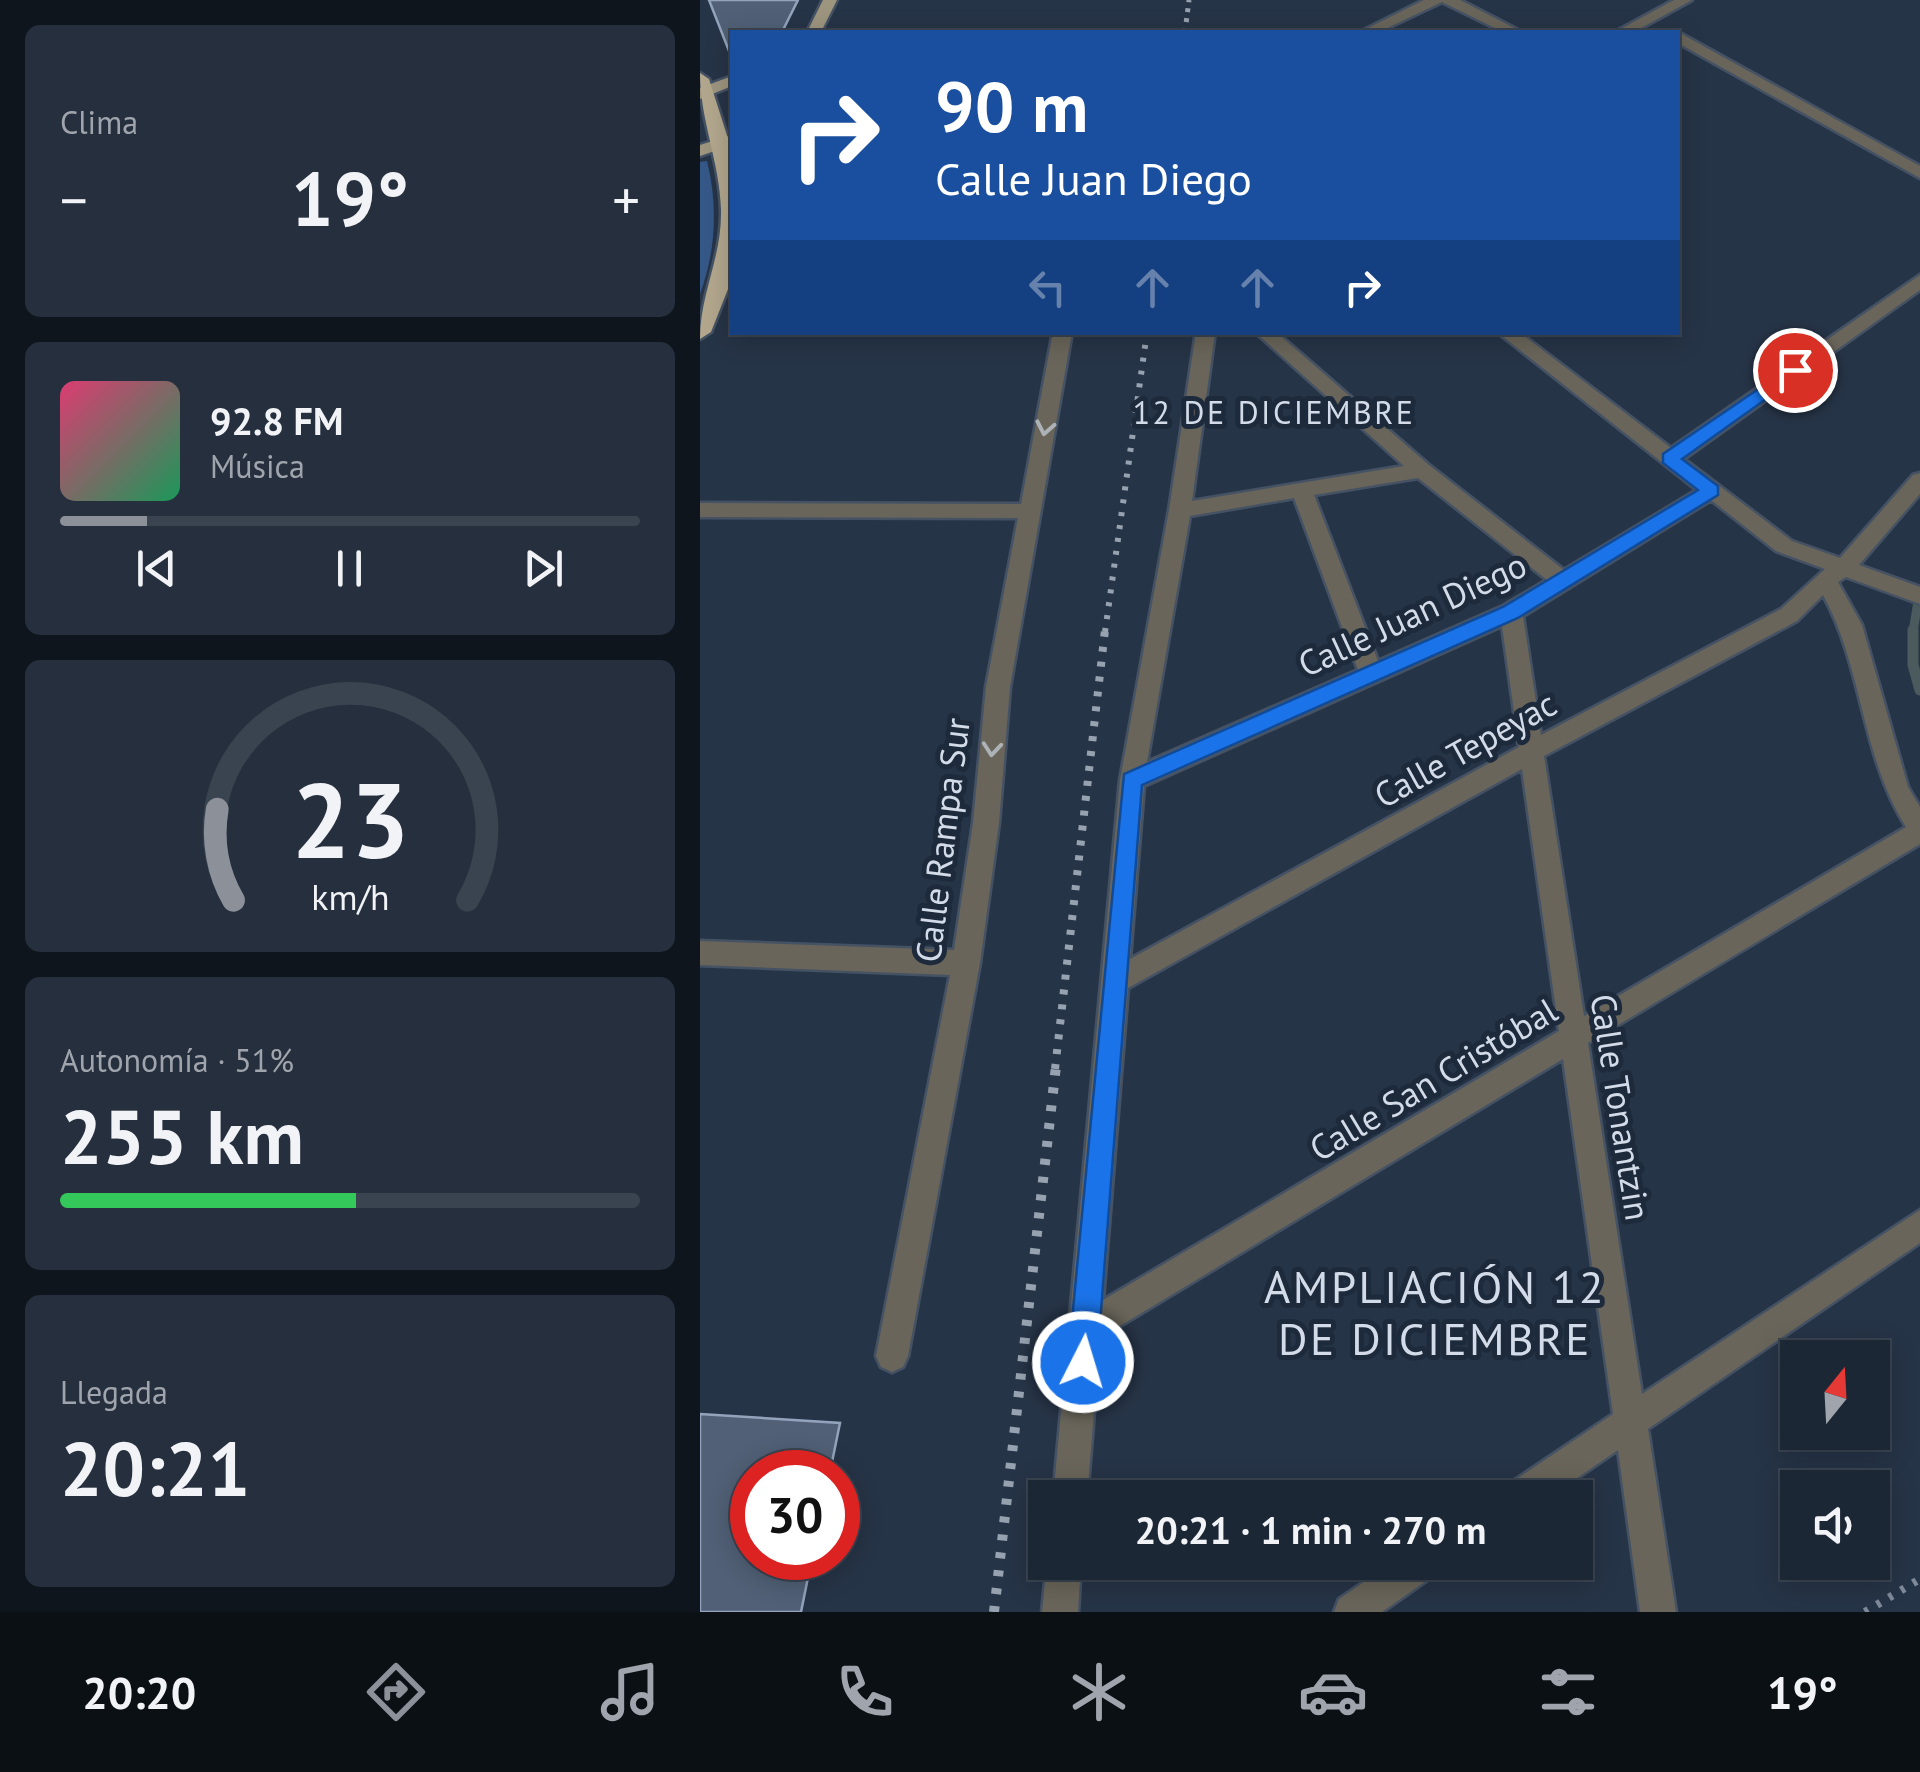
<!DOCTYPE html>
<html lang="es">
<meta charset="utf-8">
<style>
body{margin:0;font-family:"PT Sans",sans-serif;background:#252f3d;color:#f1f3f6;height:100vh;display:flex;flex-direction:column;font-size:38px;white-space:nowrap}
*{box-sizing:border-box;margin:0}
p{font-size:32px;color:#a0a5ad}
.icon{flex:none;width:55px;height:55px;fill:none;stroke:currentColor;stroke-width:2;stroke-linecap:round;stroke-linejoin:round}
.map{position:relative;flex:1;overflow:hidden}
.drawer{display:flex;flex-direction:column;gap:25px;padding:25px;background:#0f151d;width:700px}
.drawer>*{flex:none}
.hud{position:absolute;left:30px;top:30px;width:950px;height:305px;border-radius:0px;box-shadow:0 5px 25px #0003,0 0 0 2px #3a4450;background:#1a4fa0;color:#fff;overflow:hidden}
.needle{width:65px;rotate:18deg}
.fabs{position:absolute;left:1080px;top:1340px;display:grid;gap:20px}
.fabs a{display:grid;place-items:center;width:110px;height:110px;border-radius:0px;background:#1c2735;box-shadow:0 5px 25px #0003,0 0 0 2px #3a4450;font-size:50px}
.speed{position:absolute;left:30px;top:1450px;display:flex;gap:20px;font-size:50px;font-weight:700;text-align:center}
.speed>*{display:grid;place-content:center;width:130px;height:130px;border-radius:50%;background:#1c2735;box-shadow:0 5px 25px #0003,0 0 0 2px #3a4450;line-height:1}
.speed .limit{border:15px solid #d22;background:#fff;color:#111}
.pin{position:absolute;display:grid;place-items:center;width:85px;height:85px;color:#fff;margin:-42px;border:5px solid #fff;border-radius:50%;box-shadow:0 2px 10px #0007}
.me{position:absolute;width:110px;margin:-55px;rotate:5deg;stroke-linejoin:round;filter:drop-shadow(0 0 8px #0008)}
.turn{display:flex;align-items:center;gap:35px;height:210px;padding:0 40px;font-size:45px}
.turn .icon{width:130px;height:130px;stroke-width:2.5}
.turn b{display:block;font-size:70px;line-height:85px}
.lanes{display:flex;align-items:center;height:95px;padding:0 40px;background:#0003;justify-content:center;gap:50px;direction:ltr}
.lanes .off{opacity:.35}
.big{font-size:75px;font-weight:700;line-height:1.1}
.drawer .tile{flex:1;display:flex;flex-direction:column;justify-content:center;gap:15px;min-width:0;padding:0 35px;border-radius:15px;background:#252f3d}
.drawer .dial{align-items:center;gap:0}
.dial svg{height:260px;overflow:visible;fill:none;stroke:#3a4450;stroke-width:7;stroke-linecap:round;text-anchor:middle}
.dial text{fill:#f1f3f6;stroke:none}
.song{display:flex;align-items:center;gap:30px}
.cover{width:120px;height:120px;border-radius:15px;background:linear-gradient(135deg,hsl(340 70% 55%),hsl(150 70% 35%))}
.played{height:10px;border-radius:5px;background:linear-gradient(90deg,#8c9099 15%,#3a4450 15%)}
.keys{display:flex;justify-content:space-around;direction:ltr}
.heat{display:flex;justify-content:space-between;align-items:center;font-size:55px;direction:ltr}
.charge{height:15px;border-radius:8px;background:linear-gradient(90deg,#34c759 51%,#3a4450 0)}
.trip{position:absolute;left:328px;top:1480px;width:565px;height:100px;border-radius:0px;background:#1c2735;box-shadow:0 5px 25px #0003,0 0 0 2px #3a4450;font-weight:700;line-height:100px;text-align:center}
.menu{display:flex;height:160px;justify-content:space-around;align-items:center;background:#0b1015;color:#a0a5ad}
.menu .icon{width:70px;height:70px}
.menu .current{color:#8c9099}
.menu b{font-size:45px;color:#f1f3f6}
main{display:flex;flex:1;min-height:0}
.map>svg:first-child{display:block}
</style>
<main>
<section class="drawer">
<div class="tile"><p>Clima</p>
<div class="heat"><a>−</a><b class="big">19°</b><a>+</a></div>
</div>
<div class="tile">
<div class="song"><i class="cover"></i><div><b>92.8 FM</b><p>Música</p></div></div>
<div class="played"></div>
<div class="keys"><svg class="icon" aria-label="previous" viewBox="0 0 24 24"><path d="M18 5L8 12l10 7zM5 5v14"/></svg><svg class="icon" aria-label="pause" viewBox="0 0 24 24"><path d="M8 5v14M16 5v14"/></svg><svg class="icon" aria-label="next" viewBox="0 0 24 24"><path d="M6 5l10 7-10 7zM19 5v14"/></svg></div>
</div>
<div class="tile dial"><svg viewBox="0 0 100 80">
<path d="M14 69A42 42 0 1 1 86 69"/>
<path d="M14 69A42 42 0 0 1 9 41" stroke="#8c9099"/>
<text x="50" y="56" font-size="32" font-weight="700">23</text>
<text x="50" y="72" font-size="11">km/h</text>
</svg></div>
<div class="tile"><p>Autonomía · 51%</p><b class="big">255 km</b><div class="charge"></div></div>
<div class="tile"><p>Llegada</p><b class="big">20:21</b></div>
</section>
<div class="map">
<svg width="1220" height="1612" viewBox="0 0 1220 1612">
<rect width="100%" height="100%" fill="#263447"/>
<!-- green -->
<path fill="#355888" d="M7,161C18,205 16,251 0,294V162Z"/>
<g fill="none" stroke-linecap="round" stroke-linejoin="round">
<!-- stream-far1 -->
<path stroke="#4b5a5d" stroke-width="9" d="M1213,632L1220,589"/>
<!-- stream -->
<path stroke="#4b5a5d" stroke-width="11" d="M1213,630V665L1220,690"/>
</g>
<!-- building -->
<path fill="#516076" stroke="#93a3bb" stroke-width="2.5" d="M9,0H98L82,32H32V50L29,51Z
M0,1414L140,1423L130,1472H52V1558H112L101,1612H0Z"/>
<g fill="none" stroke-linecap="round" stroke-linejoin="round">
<defs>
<path id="minor" d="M724,0H760L822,32H803L742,2L679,32H660Z
M974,0H992L934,32H915Z
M978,32L1220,166V178L978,43Z
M1220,275V290L984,459L1092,541L1140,558L1213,475L1220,473V494L1159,565L1220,587V604L1146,577L1138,582L1162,625L1208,787L1220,807V844L888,1043L942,1394L1220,1210V1243L948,1429L976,1612H940L918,1450L848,1498H801L806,1486L913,1414L863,1059L400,1338L387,1498H353L420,780L469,510L496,332H515L492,501L704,466L555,332H576L729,465L864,570L997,490L797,332H819L971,448ZM718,478L847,580L803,606L678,661L614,495ZM594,498L658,670L447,762L490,516ZM1011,500L1076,551L1125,569L1081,609L841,735L823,616ZM1123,595C1163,667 1161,756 1206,827L884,1016L844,756L1097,621ZM802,626L819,747L430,959L444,786ZM822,769L859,1031L403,1300L428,988Z
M353,332H372L310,687L299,823L280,963L208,1356L203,1367L192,1372L181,1367L176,1356L250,975L0,965V941L254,950L273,823L286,687L318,518L0,517V503L321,504Z
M347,1562H381L378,1612H342Z
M693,1562H741L736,1574L682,1612H634L639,1599Z"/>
<path id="major" d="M123,0H137L121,32H107Z
M32,76V86L0,99V88Z
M32,135V145L0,156V145Z"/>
<path id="highway" d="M0,73L9,79L32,151V279L11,332L0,339C0,293 22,258 21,210C20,163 0,120 0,73Z"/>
</defs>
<!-- minor casing -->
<use href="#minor" stroke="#455264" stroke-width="5"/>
<!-- major casing -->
<use href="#major" stroke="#455264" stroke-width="5"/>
<!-- highway casing -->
<use href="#highway" stroke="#455264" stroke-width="5"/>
<!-- path -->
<path stroke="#7e8999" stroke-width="8" stroke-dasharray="4 10" stroke-linecap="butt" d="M1165,1612L1220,1579"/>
<!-- minor -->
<use href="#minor" fill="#69655a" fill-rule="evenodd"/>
<!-- major -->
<use href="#major" fill="#9d957e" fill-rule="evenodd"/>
<!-- highway -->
<use href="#highway" fill="#b2a78d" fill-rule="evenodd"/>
<!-- rail-far3 -->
<path stroke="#97a2b0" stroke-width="5" stroke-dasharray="4 6" stroke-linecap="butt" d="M485,32L489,0"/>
<!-- rail-far2 -->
<path stroke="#97a2b0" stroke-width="6" stroke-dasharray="4 9" stroke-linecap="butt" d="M405,632L447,332"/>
<!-- rail-far1 -->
<path stroke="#97a2b0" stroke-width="8" stroke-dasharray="5 10" stroke-linecap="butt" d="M355,1069L405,630"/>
<!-- rail -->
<path stroke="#97a2b0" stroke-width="10" stroke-dasharray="6 12" stroke-linecap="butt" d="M294,1612L356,1066"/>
</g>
<!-- one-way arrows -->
<defs><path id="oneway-chevron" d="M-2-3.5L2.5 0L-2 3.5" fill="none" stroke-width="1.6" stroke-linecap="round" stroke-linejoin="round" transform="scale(2.5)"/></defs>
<g stroke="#adb2b6">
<use href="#oneway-chevron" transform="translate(345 428) rotate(101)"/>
<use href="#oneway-chevron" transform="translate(292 749) rotate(95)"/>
</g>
<!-- route -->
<path fill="#1a73e8" stroke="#114b97" stroke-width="2.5" d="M1095,364L1104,370L1101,374L982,459L1018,486V495L818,618L442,785L397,1362L393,1372L383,1377L372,1372L368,1362L424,774L803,607L998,490L963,463V454Z"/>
<g text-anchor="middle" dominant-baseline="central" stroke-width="10" stroke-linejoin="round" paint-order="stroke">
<!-- far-neighbourhood labels -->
<g font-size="32" letter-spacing="2.5" fill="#d2dbe7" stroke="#1d2a3c">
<text x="574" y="412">12 DE DICIEMBRE</text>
</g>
<!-- street labels -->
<g font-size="35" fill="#d2dbe7" stroke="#1d2a3c">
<text transform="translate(712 614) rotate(-25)">Calle Juan Diego</text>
<text transform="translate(765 749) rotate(-29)">Calle Tepeyac</text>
<text transform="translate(242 840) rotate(-83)">Calle Rampa Sur</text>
<text transform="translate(733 1079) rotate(-31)">Calle San Cristóbal</text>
<text transform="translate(921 1107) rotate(81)">Calle Tonantzin</text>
</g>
<!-- near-neighbourhood labels -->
<g font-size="45" letter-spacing="2.5" fill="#d2dbe7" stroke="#1d2a3c">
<text x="735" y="1286">AMPLIACIÓN 12<tspan x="735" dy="52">DE DICIEMBRE</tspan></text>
</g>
</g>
</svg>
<div class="fabs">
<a><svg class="needle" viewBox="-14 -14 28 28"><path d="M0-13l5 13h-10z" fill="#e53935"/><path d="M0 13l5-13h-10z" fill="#a0a5ad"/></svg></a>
<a><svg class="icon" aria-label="sound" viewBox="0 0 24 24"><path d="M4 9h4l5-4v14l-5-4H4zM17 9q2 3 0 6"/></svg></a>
</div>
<div class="speed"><div class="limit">30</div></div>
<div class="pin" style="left:1095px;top:370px;background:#d93025"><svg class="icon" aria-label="arrive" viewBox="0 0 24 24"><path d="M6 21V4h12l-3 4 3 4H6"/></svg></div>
<svg class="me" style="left:383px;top:1362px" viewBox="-20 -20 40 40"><circle r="17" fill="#1a73e8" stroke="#fff" stroke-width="3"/><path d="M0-11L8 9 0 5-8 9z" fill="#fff"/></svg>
<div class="trip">20:21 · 1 min · 270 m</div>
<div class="hud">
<div class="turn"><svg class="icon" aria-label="right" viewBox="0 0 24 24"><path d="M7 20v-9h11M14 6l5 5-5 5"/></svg><div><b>90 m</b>Calle Juan Diego</div></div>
<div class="lanes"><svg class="icon off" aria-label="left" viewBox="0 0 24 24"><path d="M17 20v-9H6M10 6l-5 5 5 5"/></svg><svg class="icon off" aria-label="ahead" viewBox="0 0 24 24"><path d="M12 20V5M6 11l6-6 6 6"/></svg><svg class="icon off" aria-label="ahead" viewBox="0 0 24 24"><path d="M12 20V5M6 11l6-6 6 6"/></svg><svg class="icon" aria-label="right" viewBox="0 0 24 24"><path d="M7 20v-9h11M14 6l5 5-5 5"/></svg></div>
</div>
</div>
</main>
<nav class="menu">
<b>20:20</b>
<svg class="icon current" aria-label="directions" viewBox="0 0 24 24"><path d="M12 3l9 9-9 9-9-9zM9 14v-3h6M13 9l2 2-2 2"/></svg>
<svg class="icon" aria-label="music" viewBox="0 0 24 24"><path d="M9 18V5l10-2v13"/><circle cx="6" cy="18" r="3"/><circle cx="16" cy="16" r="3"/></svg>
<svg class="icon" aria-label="phone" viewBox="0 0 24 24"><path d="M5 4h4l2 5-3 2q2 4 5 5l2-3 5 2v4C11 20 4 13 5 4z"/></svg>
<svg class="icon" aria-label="climate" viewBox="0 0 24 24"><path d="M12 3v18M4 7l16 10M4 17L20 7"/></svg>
<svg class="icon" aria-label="car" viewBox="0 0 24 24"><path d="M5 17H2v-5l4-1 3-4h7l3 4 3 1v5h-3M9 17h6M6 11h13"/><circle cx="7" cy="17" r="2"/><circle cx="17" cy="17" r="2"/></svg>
<svg class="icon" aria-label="filters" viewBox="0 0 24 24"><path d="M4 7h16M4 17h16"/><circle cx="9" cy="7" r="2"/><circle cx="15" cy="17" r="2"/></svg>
<b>19°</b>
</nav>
